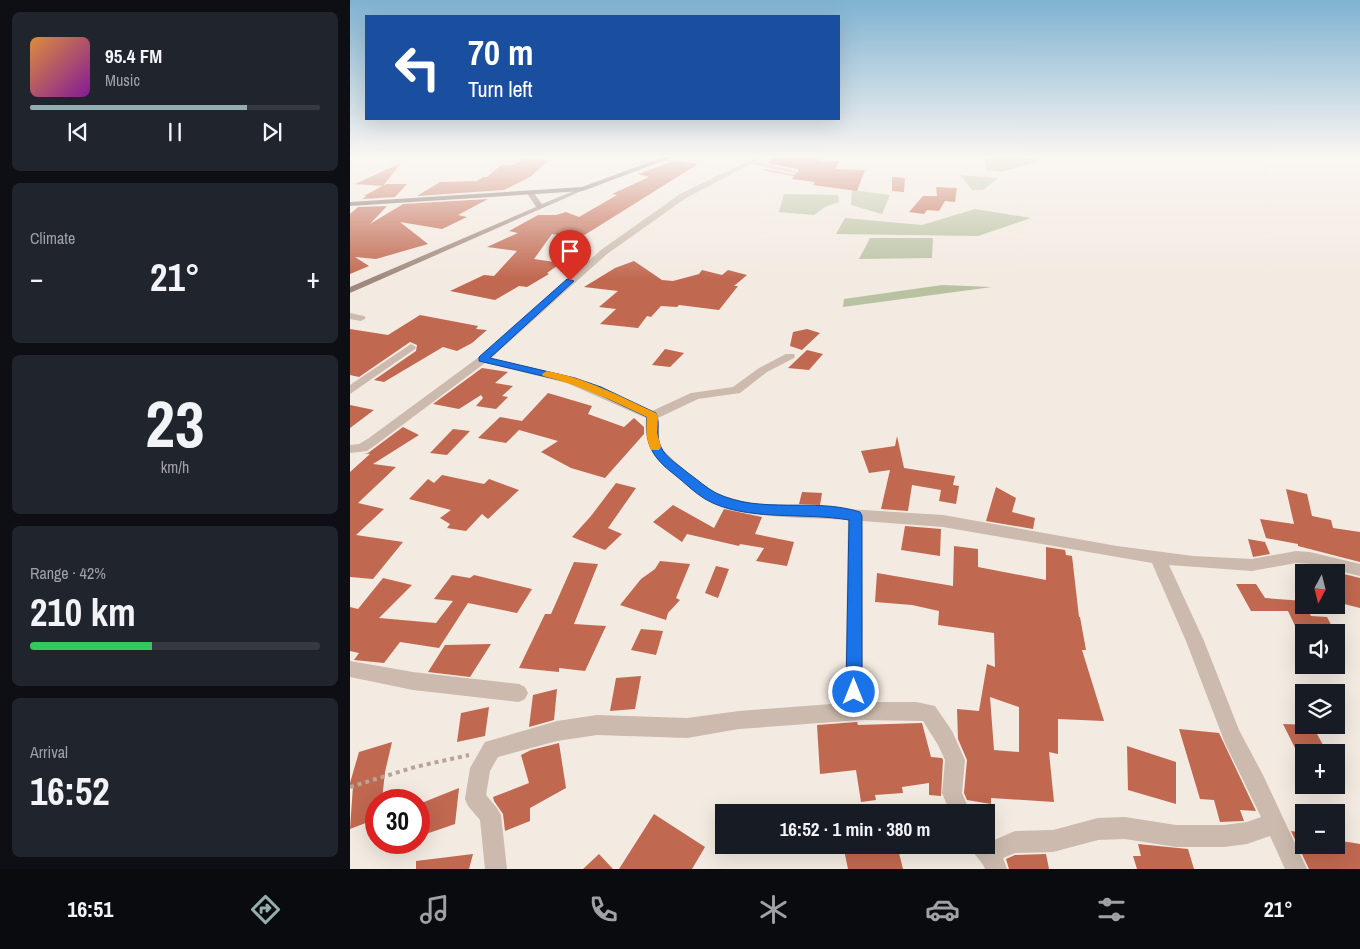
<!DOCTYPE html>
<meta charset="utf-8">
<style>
body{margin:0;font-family:"Archivo Narrow",sans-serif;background:#20242c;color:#f1f3f6;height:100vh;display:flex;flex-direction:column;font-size:19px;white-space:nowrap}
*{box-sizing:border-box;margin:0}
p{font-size:16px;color:#9ea1a6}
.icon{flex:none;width:28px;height:28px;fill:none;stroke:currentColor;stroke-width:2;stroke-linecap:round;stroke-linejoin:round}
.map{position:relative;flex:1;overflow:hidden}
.drawer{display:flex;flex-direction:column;gap:12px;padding:12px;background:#0d0f14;width:350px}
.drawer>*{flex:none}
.hud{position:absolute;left:15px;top:15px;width:475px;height:105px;border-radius:0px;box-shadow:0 5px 20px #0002;background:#1a4fa0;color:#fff;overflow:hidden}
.needle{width:32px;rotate:187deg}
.tools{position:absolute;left:945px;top:564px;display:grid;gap:10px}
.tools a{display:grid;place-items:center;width:50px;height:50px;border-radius:0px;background:#171b24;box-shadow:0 5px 20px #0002;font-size:25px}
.speed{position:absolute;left:15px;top:789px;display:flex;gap:10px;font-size:25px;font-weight:700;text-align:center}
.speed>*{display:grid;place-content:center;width:65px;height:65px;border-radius:50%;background:#171b24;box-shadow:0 5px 20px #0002;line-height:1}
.speed .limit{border:8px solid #d22;background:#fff;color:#111}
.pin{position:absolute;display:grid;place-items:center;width:42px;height:42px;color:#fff;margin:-51px -21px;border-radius:50% 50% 50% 0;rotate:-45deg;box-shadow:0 0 5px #0007}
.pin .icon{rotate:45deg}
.me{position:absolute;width:55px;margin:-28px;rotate:0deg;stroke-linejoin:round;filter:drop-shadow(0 0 4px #0008)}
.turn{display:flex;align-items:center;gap:18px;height:105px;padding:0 20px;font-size:22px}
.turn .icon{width:65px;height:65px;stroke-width:2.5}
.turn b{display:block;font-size:35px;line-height:42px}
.big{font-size:38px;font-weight:700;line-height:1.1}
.drawer .tile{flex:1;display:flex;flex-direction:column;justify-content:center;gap:8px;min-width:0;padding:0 18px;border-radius:8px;background:#20242c}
.drawer .dial{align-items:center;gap:0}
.dial b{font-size:65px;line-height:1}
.song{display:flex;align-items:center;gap:15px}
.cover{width:60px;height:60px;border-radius:8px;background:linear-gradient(135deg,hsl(30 70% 55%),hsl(290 70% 35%))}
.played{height:5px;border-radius:2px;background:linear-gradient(90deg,#94adb0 75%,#363941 75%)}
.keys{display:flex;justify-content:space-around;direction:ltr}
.heat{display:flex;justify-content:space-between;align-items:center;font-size:28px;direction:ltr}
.charge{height:8px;border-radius:4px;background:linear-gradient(90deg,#34c759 42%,#363941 0)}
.trip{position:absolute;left:365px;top:804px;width:280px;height:50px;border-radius:0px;background:#171b24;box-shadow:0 5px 20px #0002;font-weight:700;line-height:50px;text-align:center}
.dock{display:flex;height:80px;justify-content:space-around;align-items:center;background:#090b0e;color:#9ea1a6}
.dock .icon{width:35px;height:35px}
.dock .active{color:#94adb0}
.dock b{font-size:22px;color:#f1f3f6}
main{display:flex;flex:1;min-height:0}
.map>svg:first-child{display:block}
</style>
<main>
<section class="drawer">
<div class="tile">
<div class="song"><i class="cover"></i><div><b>95.4 FM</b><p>Music</p></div></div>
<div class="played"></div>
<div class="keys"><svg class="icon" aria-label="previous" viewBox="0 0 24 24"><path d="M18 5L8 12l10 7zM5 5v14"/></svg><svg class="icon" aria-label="pause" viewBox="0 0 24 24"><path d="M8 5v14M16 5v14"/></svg><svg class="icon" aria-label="next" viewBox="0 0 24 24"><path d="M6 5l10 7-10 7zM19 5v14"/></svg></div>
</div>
<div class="tile"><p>Climate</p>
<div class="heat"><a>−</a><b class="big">21°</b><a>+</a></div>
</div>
<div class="tile dial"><b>23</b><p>km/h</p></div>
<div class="tile"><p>Range · 42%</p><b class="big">210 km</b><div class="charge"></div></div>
<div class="tile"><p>Arrival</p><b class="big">16:52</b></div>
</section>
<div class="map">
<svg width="1010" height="869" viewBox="0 0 1010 869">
<rect width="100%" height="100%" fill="#f3eae1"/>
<!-- green -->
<path fill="#b8c2a1" d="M647,157H676L690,161L651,172L636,170L635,159Z
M610,175L648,178L633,190H622Z
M502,190L540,195L532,214L501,205Z
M434,194L488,195L489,202L475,207L464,215L429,212Z
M625,209L681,218L628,236L486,234L495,218L572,225Z
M520,238H583L582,258L509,259Z
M592,285L642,287L493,307L494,299Z"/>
<!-- building -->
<path fill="#c16850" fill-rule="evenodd" d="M423,157H475L470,162L489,161L485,169L515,170L507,191L463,185L465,182L442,179L444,176L413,170L414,169L444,175L449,171L447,169L418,163Z
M173,159L199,160L180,177L154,190L67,196L90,182L127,181L133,177H137L151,165H164Z
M324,161L348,164L233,236L226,239L202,234L184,259L211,263L197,273L199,274L177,287L169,286L145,300L100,291L134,275L144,276L167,251L137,247L168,233L159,231L188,215H206L216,212L229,217L267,195L262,194L299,177L288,174Z
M51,163L33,186L5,184Z
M542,177L555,178L554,192L542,191Z
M36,184H57L45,197L12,199L17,196H14Z
M586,187L607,188L605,202L595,201L589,211L577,210L574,214L559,212L573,196H587Z
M138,199L108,215L117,217L92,229L50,222L78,244L26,259L5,257L19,266L0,274V214L8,207L37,206L20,224L53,204Z
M284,261L312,280L323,281L349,274L352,270L372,275L378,270L397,275L384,286H388L369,310L329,305L327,307L311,306L301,317L297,316L288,328L250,324L266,309L249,307L268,291L234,287L265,268Z
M70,315L128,326L126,329L137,330L122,343L107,351L93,347L34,382L24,380L66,351L67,345L60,342L9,377L0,375V329L38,335Z
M457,329L470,333L452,350L440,346L443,332Z
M315,349L334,353L320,367L302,365Z
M457,350L473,354L459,370L438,368Z
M132,368L158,372L145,383L163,386L152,396L158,397L146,409L126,406L133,398L131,395L109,409L83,404Z
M198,393L242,406L238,414L274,427L284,418L294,427V434L255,478L221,468L191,452L208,441L169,430L156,443L128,438L150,417L172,421Z
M0,405L24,410L0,428Z
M53,427L69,435L23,464L46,467L8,503L34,509L6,535L53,542L23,579L0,577V472L20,454L14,453H18Z
M103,429L120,431L97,455L80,453Z
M547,436L554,468L605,476L603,485L609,486L606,504L589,501L591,490L562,485L558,511L531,509L540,470L519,473L511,451L545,446Z
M92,475L134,484L139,479L169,490L138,519L132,514L116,531L97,528L100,524L90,518L101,510L59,499L78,479L84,483Z
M266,483L286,488L258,528L272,534L255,550L222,537L241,516Z
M646,487L666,498L662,512L685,518L683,529L636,521Z
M936,489L957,494L962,516L981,520L983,528L1010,532V562L948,546V544L916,538L910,519L944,524Z
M452,492L472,493L470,505L449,504Z
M323,505L364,528L374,509L412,517L405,534L444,542L437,566L406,561L414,548L390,544L389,546L337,534L332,542L303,522Z
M555,526L591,529L590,556L551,550Z
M898,539L915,542L920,554L903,557Z
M604,546L628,549V567L696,580V547L715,550L716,555L722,556L729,617H730L736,650H732L754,721L708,719V754L699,752L704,802L641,798V804L617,800L614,793L617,760L608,739L607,709L629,711L637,664L645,667L644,633L588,625L589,611L562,605L525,602L527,573L603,586ZM640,697L669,707V752L644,750Z
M310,561L340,564L326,598L330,600L318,613L316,620L270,605L291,579L305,569Z
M224,562L248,564L224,624L256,626L235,671L209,668V672L169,668L195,614H201Z
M366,566L379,569L368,598L355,593Z
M986,572L1010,578V608L986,602Z
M102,575L120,578L124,575L182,589L167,613L118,603L89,648L50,642L34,663L4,660L9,653L0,651V607L8,609L33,578L62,585L29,618L86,623L103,601L84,599Z
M886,584H906L915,598L954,601V605H959L958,610L961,616L977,617L985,632H948L938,611H901Z
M291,629L313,631L306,655L281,650Z
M141,644L120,677L78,672L95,645Z
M291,676L285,709L260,711L266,678Z
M207,689L204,720L179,727L183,695Z
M139,707L135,736L107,742L111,713Z
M507,722L508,725L572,723L581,757L592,758L593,760L591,796L579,795V783L552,787L553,793L525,795L526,800L511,802L506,770L470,774L467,725Z
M933,724L962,725L977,752H947Z
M829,729L869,733L906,811L890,810L894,821L870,822L864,800L850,799Z
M42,742L35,772L32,800H26V819L0,829L3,786L0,787V783L9,752Z
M209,743L216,788L180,808V821L155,831L153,814L144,801L143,797L179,783L171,755L181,750Z
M777,746L826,762V804L778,790Z
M109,788L105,824L73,835L69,804Z
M304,814L355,847L342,869H269Z
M941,831L954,833V845H986V840L1010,844V869H959Z
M788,844L838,849L844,869H787L783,856H791Z
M493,845H547L553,869H498Z
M123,854L119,869H66V861Z
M249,854L263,869H233Z
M696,854L699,869H659L656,859L665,855Z"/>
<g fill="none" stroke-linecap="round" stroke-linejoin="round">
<!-- path -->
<path stroke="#b7a497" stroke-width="4" stroke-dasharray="4 4" stroke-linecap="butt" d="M0,787L65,767L119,755"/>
<!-- street -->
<path fill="#cbbaad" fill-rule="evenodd" d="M406,157H414L406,162L447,171L444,173L401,164L336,198L257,254L141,358L225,378L302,411L341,393L383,387L409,368L436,354H444L445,356L444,358L417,372L390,393L348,399L308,418C307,427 307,436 310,445C314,455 357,488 367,493C378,498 389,500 401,503L593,515L767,546L843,556L902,559L946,551L960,552L1010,564V576L960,564L946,563L902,571L819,565L854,641L889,730L913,775L957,869H935L920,836L897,844L874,847H826L775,839L748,840L703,852L665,853L653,858L657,869H635C631,859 623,855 619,845H636V837L642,841L665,831L703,830L748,818L775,817L826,825H874L897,822L911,817L875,743L836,641L802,563L593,527L512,521L513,702H566L585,706L602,731L615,760L612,793L620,812H600L592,793L595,760L588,745L573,721L511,720L389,729L337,738L247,735L207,741L148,757L140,771L136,795L147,808L151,815L157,869H135L130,820L118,806L115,799L120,768L135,742L207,721L247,715L337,718L389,711L495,703L498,520C459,517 388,520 355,499C344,493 335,483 325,475C303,457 294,447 296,418L217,383L135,363L27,444L17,451L0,453V445L9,444L19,438L129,357L251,250L330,194Z
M0,313L14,316L16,318L11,321L0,319Z
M61,344L66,347L65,349L0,394V385Z
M0,661L63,672L169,684L175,687L178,693L175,699L169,702L63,690L0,677Z"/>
<!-- secondary -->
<path fill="#9f897e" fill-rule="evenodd" d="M231,188L236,189L0,293V287L186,207L177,193L179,192H183L192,204Z"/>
<!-- primary -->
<path fill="#7b665d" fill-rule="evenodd" d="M313,157H323L233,191L0,206V202L232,187Z"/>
</g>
<!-- sky -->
<linearGradient id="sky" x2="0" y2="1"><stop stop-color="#7fb2d1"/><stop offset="0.56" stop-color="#faf6f2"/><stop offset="1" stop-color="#faf6f2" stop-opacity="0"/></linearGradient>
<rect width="1010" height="279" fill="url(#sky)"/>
<!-- route -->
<path fill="#1a73e8" stroke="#114b97" d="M217,279L224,281L140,358L225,378L251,387L306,413C311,423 305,436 311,447C315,457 330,466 338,473C347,479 356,488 366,493C411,515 464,497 510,512L512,516V692L510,698L504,700L498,698L496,692L499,520C455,512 394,522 355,499C345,493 335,483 325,475C303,458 295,446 297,417L244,392L218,382L129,361V357Z"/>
<!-- slow -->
<path fill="#f59e0b" d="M197,371C236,378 271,397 306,413L308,416L307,433L311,447L309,450H301C296,439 296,429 297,417C263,401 230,385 193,376L192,374Z"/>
</svg>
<div class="tools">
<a><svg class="needle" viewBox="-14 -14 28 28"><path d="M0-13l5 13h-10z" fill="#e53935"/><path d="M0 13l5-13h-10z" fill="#9ea1a6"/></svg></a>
<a><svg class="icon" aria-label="sound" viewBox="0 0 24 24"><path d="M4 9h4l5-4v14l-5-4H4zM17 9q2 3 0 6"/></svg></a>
<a><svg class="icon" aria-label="layers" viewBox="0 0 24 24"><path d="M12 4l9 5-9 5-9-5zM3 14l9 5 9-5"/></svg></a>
<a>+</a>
<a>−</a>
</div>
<div class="speed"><div class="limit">30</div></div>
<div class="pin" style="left:220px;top:281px;background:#d93025"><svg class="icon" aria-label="arrive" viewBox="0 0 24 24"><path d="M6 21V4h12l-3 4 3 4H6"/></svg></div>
<svg class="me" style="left:504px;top:692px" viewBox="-20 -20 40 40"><circle r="17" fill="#1a73e8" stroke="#fff" stroke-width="3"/><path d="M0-11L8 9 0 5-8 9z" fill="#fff"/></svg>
<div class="trip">16:52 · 1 min · 380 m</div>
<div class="hud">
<div class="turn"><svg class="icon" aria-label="left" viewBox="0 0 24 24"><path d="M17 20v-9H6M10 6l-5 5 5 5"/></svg><div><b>70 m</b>Turn left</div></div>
</div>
</div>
</main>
<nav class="dock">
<b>16:51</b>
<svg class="icon active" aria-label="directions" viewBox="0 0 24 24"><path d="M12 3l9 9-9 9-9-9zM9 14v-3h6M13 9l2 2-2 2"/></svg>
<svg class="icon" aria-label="music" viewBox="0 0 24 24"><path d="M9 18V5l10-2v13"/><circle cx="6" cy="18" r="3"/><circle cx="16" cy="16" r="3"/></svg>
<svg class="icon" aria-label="phone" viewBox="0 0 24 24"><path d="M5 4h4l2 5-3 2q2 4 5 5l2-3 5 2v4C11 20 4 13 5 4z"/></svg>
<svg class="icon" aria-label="climate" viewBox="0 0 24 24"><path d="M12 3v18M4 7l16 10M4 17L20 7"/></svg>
<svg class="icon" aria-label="car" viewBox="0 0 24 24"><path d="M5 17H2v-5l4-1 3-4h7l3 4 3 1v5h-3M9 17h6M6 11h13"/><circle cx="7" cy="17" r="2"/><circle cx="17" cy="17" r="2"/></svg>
<svg class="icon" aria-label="filters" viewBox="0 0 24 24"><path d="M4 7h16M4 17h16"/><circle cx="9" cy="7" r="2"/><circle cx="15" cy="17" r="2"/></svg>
<b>21°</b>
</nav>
